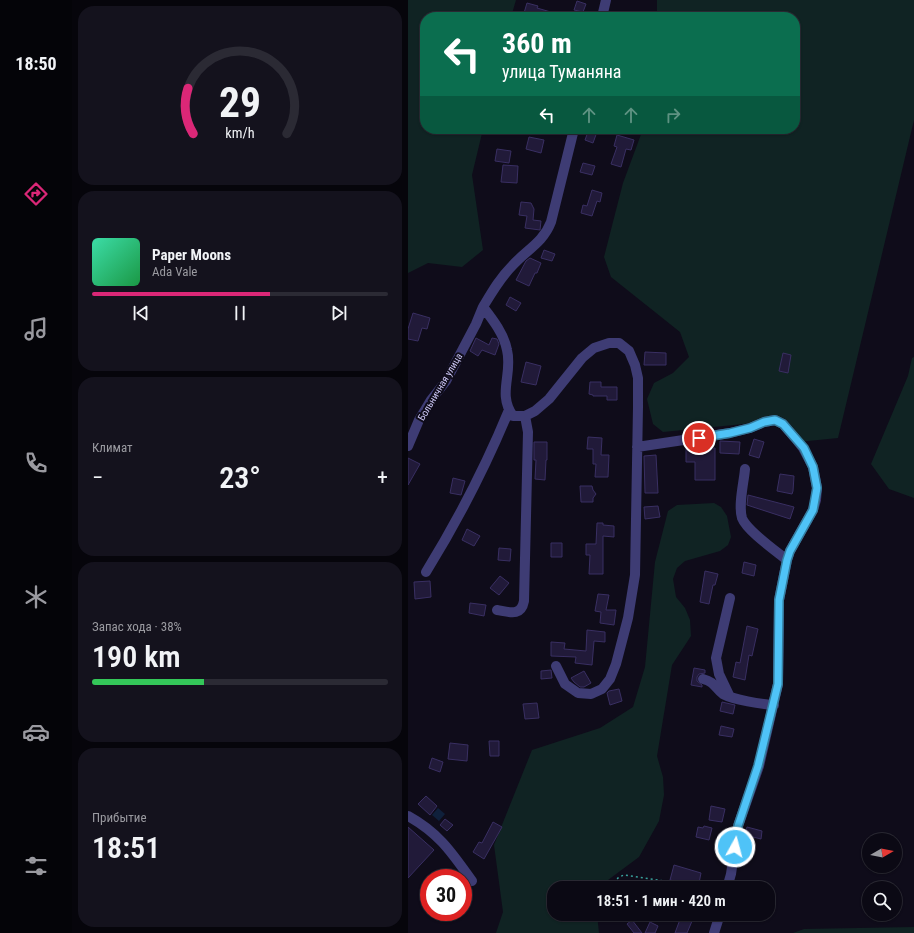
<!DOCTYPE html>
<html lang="ru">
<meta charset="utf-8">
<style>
body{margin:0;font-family:"Roboto Condensed",sans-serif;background:#14121d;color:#f1f3f6;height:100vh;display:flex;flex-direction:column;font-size:15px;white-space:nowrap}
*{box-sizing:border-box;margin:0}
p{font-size:13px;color:#9a9aa0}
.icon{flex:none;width:22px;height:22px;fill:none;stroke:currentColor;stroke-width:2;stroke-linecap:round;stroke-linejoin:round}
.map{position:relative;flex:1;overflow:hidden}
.drawer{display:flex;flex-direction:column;gap:6px;padding:6px;background:#06050b;width:336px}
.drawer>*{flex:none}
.banner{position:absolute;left:12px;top:12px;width:380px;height:122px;border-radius:16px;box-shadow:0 1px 3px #0004,0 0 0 1px #2b2a34;background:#0b6e4f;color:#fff;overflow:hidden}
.needle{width:26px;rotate:81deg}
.tools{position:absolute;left:454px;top:833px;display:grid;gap:8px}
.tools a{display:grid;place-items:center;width:40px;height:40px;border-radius:50%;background:#0b0914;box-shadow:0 1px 3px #0004,0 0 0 1px #2b2a34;font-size:20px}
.speed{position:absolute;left:12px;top:869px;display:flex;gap:8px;font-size:20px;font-weight:700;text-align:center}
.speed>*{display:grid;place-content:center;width:52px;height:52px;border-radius:50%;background:#0b0914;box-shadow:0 1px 3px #0004,0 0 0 1px #2b2a34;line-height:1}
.speed .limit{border:6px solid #d22;background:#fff;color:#111}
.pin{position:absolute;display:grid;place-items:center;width:34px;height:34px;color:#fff;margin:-17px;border:2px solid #fff;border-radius:50%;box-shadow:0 1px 4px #0007}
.me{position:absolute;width:44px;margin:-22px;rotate:7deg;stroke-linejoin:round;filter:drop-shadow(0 0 3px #0008)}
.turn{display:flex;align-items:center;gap:14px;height:84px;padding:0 16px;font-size:18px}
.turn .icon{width:52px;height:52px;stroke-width:2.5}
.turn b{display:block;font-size:28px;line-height:34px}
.lanes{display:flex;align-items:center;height:38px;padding:0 16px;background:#0003;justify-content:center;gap:20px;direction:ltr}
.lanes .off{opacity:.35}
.big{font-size:30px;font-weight:600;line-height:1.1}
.drawer .card{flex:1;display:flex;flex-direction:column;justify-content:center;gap:6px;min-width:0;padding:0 14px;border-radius:16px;background:#14121d}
.drawer .dial{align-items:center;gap:0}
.dial svg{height:104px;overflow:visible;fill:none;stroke:#2b2a34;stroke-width:7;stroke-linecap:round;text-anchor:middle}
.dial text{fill:#f1f3f6;stroke:none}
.song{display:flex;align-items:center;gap:12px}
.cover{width:48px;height:48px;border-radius:6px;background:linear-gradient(135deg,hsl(160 70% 55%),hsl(140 70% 35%))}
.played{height:4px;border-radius:2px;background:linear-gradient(90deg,#db2777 60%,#2b2a34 60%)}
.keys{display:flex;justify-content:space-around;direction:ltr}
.heat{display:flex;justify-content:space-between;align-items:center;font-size:22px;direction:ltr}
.charge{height:6px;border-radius:3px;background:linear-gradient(90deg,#34c759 38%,#2b2a34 0)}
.trip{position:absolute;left:139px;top:881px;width:228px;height:40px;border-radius:16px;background:#0b0914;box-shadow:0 1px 3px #0004,0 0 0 1px #2b2a34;font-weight:600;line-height:40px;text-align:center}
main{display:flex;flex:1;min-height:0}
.menu{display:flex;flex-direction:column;width:72px;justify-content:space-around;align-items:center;background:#040408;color:#9a9aa0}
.menu .icon{width:28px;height:28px}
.menu .selected{color:#db2777}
.menu b{font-size:18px;color:#f1f3f6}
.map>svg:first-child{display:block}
</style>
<main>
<nav class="menu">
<b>18:50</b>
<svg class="icon selected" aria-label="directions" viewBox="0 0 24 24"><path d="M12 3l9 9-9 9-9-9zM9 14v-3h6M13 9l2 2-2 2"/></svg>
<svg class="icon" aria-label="music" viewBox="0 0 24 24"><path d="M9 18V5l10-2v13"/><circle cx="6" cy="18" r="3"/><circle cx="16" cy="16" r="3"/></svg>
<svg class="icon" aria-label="phone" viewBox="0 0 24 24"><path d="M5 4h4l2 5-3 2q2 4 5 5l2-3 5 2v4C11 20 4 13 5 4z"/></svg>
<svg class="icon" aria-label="climate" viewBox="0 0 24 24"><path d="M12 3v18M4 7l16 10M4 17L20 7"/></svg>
<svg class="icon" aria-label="car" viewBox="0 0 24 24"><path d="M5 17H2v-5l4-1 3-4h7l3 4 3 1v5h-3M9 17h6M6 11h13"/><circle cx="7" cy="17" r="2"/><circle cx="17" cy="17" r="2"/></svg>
<svg class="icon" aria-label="filters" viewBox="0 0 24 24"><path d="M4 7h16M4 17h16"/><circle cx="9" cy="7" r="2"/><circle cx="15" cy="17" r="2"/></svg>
</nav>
<section class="drawer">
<div class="card dial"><svg viewBox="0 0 100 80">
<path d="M14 69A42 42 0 1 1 86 69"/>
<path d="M14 69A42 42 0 0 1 10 34" stroke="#db2777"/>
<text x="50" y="56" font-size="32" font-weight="700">29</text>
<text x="50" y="72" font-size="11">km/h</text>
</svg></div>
<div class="card">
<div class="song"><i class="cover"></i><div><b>Paper Moons</b><p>Ada Vale</p></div></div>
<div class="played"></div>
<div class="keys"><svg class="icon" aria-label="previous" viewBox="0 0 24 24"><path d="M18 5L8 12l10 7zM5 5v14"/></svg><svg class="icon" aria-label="pause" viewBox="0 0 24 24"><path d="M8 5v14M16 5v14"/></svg><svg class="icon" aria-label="next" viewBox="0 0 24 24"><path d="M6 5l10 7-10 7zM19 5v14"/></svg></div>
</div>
<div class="card"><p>Климат</p>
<div class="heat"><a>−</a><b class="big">23°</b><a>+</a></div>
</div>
<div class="card"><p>Запас хода · 38%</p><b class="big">190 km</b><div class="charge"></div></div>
<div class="card"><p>Прибытие</p><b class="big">18:51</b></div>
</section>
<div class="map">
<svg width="506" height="933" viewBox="0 0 506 933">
<rect width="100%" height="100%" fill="#0f0c1a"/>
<!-- green -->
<path fill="#102323" d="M0,0H108L103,17H17V129H75L64,175L75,250L54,267L20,263L0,273Z
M249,0H506V120L430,438L390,442L380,431L356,422L255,432L245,424L239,399L246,383L265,373L281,357L272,332L203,277L196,257L215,183L235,129H387V17H249Z
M506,357V498L481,489L463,464L500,376L504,358Z
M306,503L313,507L319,516L323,537L320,545L312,551L277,561L269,568L265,579L268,597L277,608L282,620L283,636L264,665L249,756L255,777L256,795L251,821L231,857L200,880L197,888H146V914H189L191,933H88L95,912L86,845L124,750L192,728L225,707L237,667L247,562L260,511L269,505Z
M506,927V933H385L396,929Z"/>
<!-- water -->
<path fill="#0f203b" d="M30,808L37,814L31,821L24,815Z"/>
<!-- building -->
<path fill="#211a39" stroke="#392f62" d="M169,1L178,4L175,12L166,10Z
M119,3L130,6L129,8L153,15L152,17H131L116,13Z
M181,129H190L185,143L177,140Z
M209,135L226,140L223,150L218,149L213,167L203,164L209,147L206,146Z
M121,137L136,140L133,153L118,149Z
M89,149L103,151L101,163L87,161Z
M175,163L187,166L184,175L172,172Z
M95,165L110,166L109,183L93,182Z
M184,190L194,193L192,202L189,201L184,216L173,213L175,205L179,206Z
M113,202L123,203L126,209L125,220L133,221L132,230L117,228L119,216L111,215Z
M136,250L147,254L144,261L133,258Z
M122,258L133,263L129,273H127L121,286L108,280L118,261Z
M102,297L113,303L108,311L98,305Z
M5,313L22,318L19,329L14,328L10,341L0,339V329Z
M68,338L81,345L84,338L89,339L91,344L87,355L74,350L70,356L62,351Z
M237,352L258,353V365H236Z
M375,353L383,355L380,373L371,371Z
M118,362L133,366L128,385L113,382Z
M182,382H193V387H209V400H199V396H185V395L181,394Z
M180,437L194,438L193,455H201L200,477H187L188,464H185V449H179Z
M346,439L356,442L351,458L341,455Z
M312,441L332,442L331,454L312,453Z
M126,442H139V460H138L137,480L127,479L128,460H126Z
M278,448H307V480H287V462H278Z
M248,455L250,493H237L236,456Z
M0,458L12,464L0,485Z
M372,474L386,476L385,491L384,494L369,491Z
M45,478L57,481L53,495L42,493Z
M172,486H184L185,490L188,494L185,498V502H173Z
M340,495L386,507L382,519L339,505Z
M250,506L252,517L237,519L236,507Z
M189,523H195V525L206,526V537L195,536V574H181L182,555H178V544H188Z
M59,529L72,536L66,546L54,540Z
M143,543H154V557H143Z
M91,548L103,549L102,561L90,560Z
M336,562L348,565L346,576L334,573Z
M297,571L310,574L307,585H305L301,604L292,602Z
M92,576L101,583L91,595L82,588Z
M22,581L23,597L7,599L6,582Z
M190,594L201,595L198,610H208L206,625L192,623L193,612L187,611Z
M62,603L78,605L76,616L61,613Z
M339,626L350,629L344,656L341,655L337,680L325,677L328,662L332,663Z
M179,630L197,632V642L186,641L184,665L167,663L168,657L143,656V642L157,643L156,649L178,651Z
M286,668L297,670V673L291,674L289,677V681L294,685V687L283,685Z
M143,670L144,678L133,679V671Z
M176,671L183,683L176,687H172L166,682L163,678Z
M211,689L214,701L202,705L199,693L201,691Z
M314,702L327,705L325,714L312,711Z
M129,703L131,718L117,719L115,704Z
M313,726L326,729L324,737L311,735Z
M81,741H91V756H82Z
M42,743L60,745L59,761L40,759Z
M24,758L35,762L32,772L21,768Z
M18,796L29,806L22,815L10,804Z
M303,806L317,809L314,822L301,820Z
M37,819L45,825L39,831L32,825Z
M85,822L94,827L76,859L65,852L71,842L74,843Z
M296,826L304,828L301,840L288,837L290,827L295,828Z
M0,827L26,850L0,878Z
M339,827L354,831L353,839L337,835Z
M266,865L293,873L290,888L281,885V884L262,880Z
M274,914H287L279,933H267Z
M224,920L234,933H226L219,924Z
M242,922L250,926L247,933H237Z"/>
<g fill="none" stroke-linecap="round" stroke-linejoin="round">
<!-- path -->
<path stroke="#38a09b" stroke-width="1.5" stroke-dasharray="2 3" stroke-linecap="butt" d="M207,888V881L211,877L216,875L256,881L279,888
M216,914L222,920"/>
<!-- minor -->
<path stroke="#3e3c74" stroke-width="10" d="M194,17L198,0
M0,446L11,420L23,400L38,381L68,324L75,307
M229,447L322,433L342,428L356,422L367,420L375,424L387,438L395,448L405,467L409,488L408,500L405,510L382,551L379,560L371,600L370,684L351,766L330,826L323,874L319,888
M337,469C336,482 330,505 334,518C339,531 368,551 379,560
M18,572C50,520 78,466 101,410
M89,610C101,612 113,617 116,601L120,432L117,416
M148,666L157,684L170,693L183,694L194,689L202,679L208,664L220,618L227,575L230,407V378L227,365L221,351L211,343H201L186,348L174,358L141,399L127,411L117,416H105C89,394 105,374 99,350C96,334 85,320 75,307C84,292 92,278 104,266C118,250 135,243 143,222L166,129
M295,679C307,682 307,688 315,694C326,700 353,704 366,705
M321,695L311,674L308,658L322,598
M0,816C31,833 44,853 64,881
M306,933L312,914"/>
</g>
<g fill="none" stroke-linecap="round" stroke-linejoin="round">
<defs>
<path id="route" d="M291,438L322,433L342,428L356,422L367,420L375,424L396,448L405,467L409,488L405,510L382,551L379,560L371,600L370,684L350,766L330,826L327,847"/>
</defs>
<!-- route casing -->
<use href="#route" stroke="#337fa1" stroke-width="10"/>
<!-- route -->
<use href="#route" stroke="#4fc3f7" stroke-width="7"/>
</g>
<g text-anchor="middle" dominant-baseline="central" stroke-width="4" stroke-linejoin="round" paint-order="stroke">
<!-- street labels -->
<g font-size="10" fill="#d0cbfa" stroke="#0f0c1a">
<text transform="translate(32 387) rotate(-59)">Больничная улица</text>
</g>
</g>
</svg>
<div class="tools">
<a><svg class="needle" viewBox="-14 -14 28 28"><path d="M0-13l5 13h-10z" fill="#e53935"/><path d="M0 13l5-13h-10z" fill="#9a9aa0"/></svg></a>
<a><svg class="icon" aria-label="search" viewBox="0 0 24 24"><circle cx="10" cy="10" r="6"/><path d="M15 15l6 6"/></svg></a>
</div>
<div class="speed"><div class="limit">30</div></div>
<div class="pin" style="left:291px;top:438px;background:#d93025"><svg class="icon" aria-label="arrive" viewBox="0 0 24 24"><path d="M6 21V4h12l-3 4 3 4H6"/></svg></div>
<svg class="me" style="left:327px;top:847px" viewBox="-20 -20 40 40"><circle r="17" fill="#4fc3f7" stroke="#fff" stroke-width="3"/><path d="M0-11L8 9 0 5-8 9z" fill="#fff"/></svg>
<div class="trip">18:51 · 1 мин · 420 m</div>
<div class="banner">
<div class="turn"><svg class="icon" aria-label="left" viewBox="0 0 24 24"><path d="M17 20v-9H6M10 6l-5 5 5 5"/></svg><div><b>360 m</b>улица Туманяна</div></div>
<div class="lanes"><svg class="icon" aria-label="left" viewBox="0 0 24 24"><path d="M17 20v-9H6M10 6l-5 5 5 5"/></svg><svg class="icon off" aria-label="ahead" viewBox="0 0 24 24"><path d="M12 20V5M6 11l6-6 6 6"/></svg><svg class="icon off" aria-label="ahead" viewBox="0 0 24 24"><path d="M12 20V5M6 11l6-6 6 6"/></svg><svg class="icon off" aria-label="right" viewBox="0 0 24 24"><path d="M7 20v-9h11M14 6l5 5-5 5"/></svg></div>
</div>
</div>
</main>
